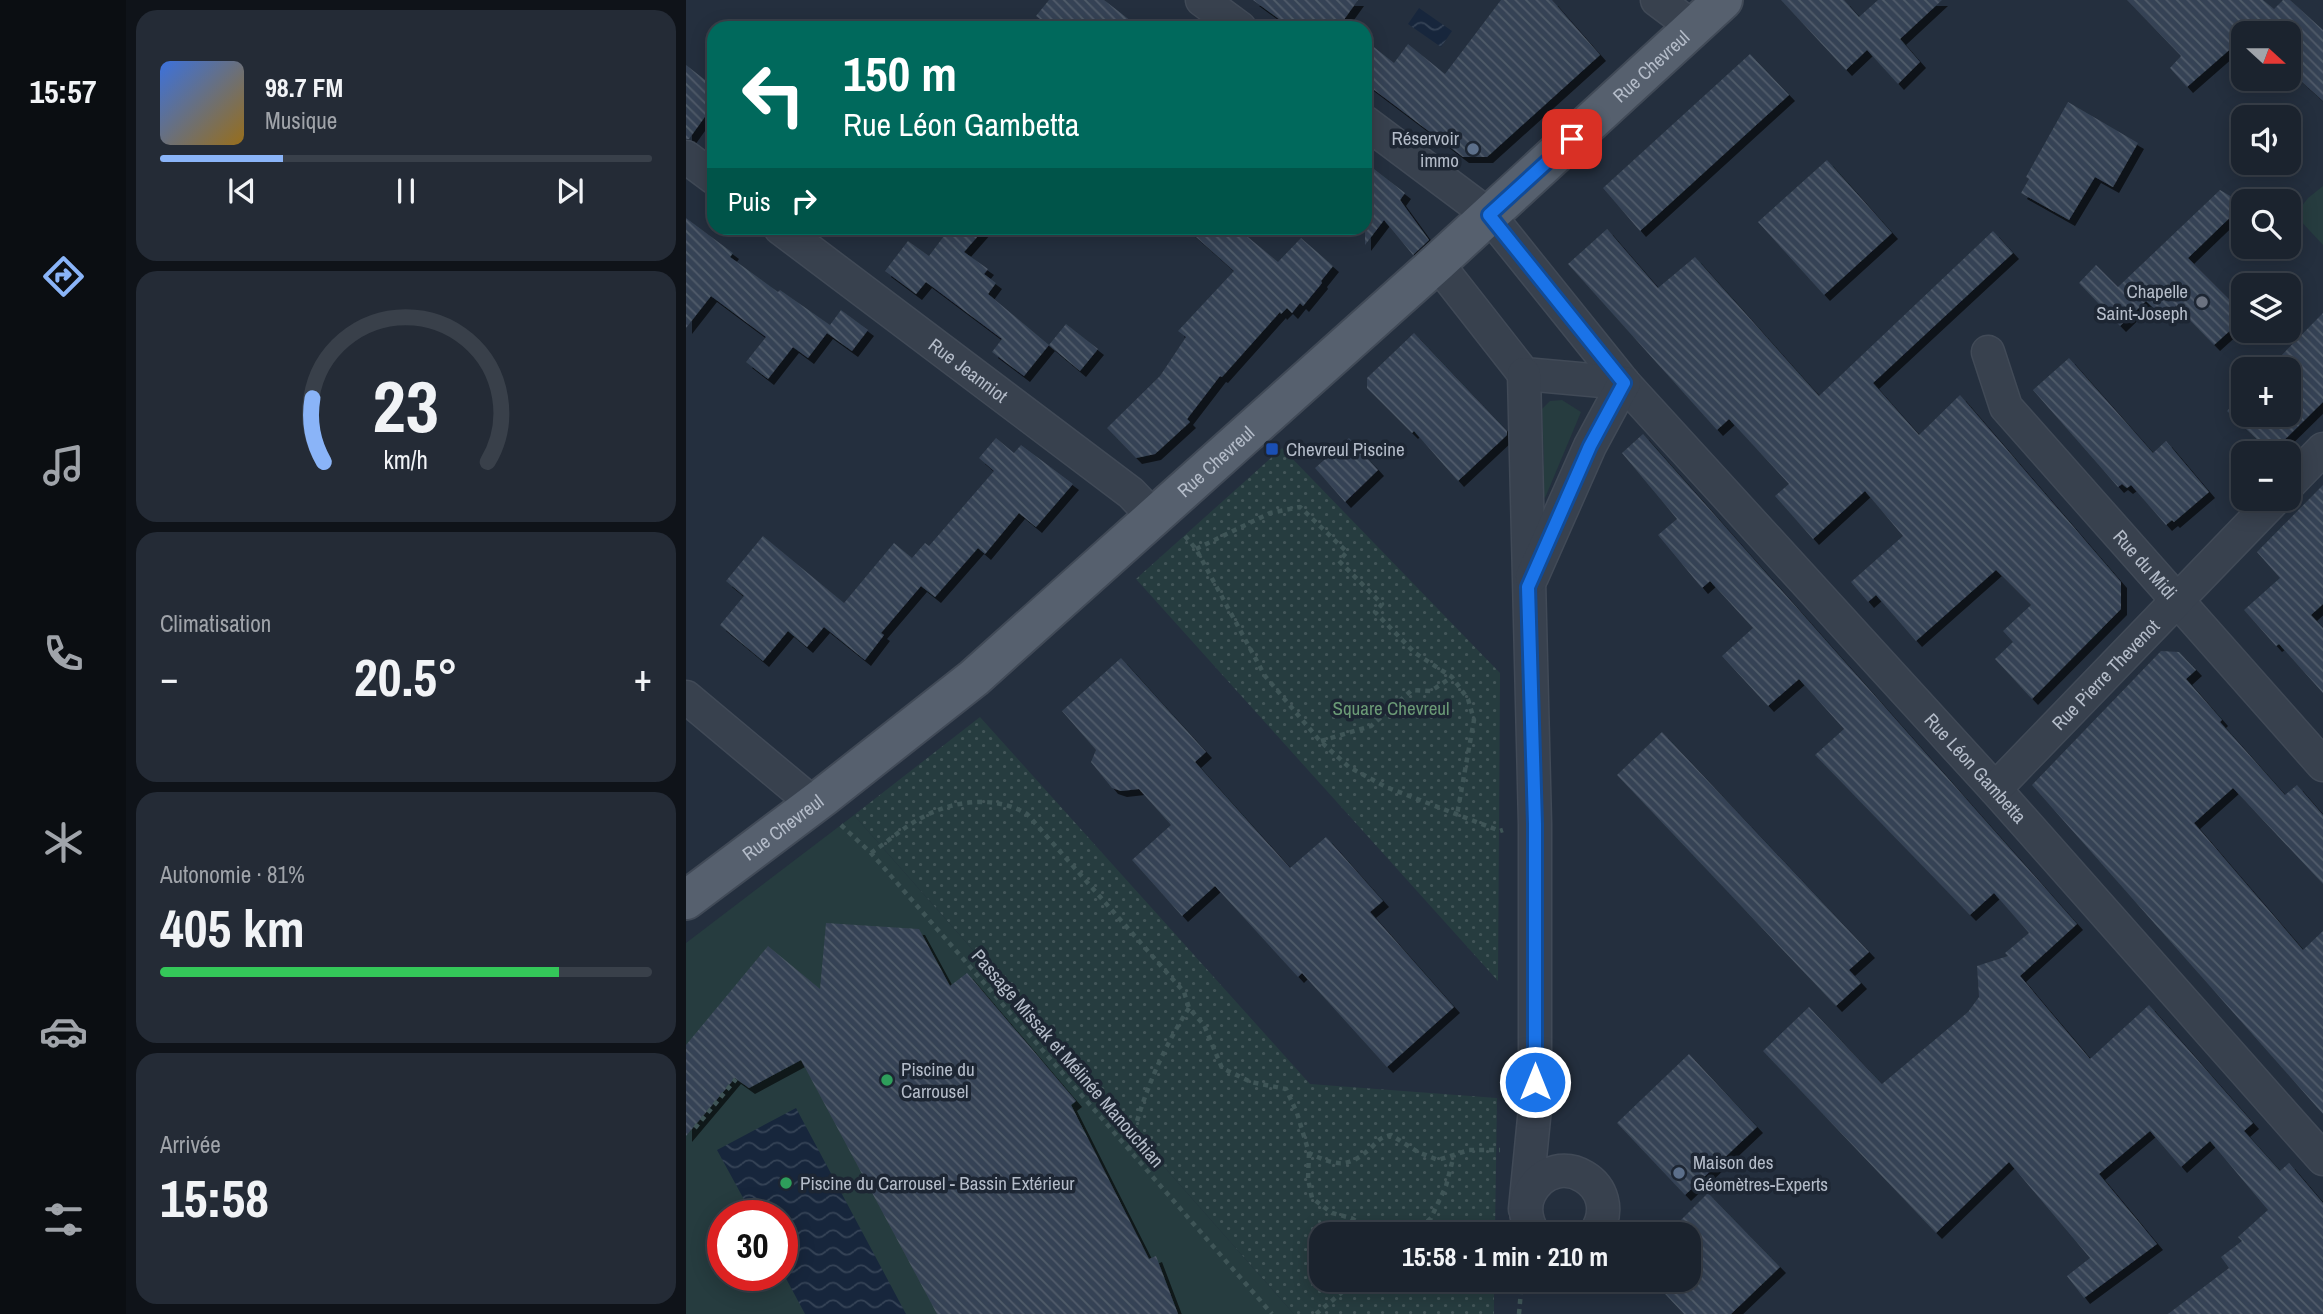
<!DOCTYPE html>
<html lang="fr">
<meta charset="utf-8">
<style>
body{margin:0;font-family:"Archivo Narrow",sans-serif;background:#242b36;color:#f1f3f6;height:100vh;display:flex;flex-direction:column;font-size:26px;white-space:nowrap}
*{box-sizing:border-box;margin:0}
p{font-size:23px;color:#a0a4aa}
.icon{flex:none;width:38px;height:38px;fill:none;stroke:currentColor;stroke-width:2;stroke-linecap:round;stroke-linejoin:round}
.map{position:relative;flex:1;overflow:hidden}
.panel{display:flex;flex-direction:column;gap:10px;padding:10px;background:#0f1319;width:560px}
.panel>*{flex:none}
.top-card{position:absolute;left:21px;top:21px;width:665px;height:214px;border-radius:21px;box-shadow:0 4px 18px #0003,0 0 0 2px #39404a;background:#00695c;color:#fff;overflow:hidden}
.needle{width:46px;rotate:111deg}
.buttons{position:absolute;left:1545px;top:21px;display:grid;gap:14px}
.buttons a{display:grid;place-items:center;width:70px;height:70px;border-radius:14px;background:#1b232e;box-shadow:0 4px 18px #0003,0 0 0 2px #39404a;font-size:35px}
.speed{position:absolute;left:21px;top:1200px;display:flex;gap:14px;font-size:35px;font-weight:700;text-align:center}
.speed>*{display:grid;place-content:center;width:91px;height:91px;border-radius:50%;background:#1b232e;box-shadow:0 4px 18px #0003,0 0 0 2px #39404a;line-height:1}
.speed .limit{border:10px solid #d22;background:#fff;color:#111}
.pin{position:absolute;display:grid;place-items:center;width:60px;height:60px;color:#fff;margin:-30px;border-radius:14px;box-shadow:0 4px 10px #0006}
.me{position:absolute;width:77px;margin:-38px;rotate:0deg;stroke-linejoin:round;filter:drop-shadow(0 0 5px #0008)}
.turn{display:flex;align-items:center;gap:24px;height:147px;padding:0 21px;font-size:32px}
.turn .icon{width:91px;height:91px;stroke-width:2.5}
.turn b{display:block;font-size:49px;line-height:60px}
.then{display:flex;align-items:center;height:66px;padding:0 21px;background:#0003;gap:14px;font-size:26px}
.big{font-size:52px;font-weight:700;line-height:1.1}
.panel .card{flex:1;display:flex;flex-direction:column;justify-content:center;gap:10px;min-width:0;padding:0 24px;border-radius:21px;background:#242b36}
.panel .dial{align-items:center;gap:0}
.dial svg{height:182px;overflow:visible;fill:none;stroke:#39404a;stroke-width:7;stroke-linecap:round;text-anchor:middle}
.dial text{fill:#f1f3f6;stroke:none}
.song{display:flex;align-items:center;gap:21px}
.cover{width:84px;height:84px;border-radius:10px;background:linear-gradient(135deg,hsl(220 70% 55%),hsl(40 70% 35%))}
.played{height:7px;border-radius:4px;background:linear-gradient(90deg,#8ab4f8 25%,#39404a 25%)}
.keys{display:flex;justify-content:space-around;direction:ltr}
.heat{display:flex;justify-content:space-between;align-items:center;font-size:38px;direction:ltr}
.charge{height:10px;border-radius:5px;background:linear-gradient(90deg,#34c759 81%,#39404a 0)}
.trip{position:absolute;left:623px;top:1222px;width:392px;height:70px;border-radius:21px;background:#1b232e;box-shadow:0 4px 18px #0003,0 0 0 2px #39404a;font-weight:700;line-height:70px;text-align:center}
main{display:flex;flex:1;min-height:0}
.tab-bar{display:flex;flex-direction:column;width:126px;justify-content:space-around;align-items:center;background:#0b0e12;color:#a0a4aa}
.tab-bar .icon{width:49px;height:49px}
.tab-bar .on{color:#8ab4f8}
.tab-bar b{font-size:32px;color:#f1f3f6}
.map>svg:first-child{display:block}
</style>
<main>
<nav class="tab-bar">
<b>15:57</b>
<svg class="icon on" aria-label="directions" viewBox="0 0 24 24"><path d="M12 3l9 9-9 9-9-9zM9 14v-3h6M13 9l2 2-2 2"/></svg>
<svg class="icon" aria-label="music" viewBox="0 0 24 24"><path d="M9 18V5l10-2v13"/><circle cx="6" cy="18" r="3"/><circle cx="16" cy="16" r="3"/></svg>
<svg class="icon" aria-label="phone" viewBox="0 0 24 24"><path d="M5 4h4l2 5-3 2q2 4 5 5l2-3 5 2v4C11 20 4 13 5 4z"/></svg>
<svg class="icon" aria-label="climate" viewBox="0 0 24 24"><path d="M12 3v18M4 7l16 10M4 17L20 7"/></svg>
<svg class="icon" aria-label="car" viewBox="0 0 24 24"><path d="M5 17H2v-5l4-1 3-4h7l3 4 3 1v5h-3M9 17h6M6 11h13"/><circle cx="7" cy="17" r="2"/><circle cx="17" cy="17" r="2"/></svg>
<svg class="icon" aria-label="filters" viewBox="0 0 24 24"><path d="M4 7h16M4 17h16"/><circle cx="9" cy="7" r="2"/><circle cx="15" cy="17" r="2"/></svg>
</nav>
<section class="panel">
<div class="card">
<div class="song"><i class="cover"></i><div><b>98.7 FM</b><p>Musique</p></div></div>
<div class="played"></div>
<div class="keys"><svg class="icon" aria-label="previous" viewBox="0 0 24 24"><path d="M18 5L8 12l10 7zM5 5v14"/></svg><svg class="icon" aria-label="pause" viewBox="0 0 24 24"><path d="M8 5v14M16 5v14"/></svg><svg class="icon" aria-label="next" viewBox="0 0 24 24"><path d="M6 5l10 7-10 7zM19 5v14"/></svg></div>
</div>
<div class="card dial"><svg viewBox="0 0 100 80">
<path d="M14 69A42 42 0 1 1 86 69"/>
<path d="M14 69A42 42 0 0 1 9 41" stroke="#8ab4f8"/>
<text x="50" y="56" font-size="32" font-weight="700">23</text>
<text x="50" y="72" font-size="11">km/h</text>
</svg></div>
<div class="card"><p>Climatisation</p>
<div class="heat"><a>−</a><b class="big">20.5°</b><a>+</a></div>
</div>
<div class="card"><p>Autonomie · 81%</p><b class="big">405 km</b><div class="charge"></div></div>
<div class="card"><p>Arrivée</p><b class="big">15:58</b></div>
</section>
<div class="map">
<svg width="1637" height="1314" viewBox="0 0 1637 1314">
<defs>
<pattern id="park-dots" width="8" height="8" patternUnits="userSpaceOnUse" patternTransform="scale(1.75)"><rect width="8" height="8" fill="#263c3f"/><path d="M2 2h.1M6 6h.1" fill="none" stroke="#435659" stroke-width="1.8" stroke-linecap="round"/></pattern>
<pattern id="water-waves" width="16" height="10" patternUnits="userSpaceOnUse" patternTransform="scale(1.75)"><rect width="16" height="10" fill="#17263c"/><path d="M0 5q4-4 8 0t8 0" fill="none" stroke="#364457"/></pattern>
<pattern id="building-back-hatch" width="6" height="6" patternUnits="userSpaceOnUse" patternTransform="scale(1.75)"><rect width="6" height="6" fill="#364354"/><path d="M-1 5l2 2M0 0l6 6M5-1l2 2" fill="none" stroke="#515c6b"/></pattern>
<filter id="shadow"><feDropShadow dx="6" dy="6" stdDeviation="0" flood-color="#0009"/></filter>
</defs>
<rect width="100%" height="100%" fill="#242f3e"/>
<!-- grass -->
<path fill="#263c3f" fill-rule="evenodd" d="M1637,186V245L1609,215L1622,198Z
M876,400L895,412L859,498L855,491L858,461L856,409L864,401Z
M168,815L608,1314H0V943ZM37,1216H96V1276H37Z"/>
<!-- park -->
<path fill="url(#park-dots)" d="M596,448L814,673L812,981L450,579Z
M294,717L624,1084L811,1098L809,1234H635V1279H808V1314H608L168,815Z"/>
<!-- water -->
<path fill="url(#water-waves)" d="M733,8L766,31L755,47L722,24Z
M110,1108L220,1314H119L96,1271V1216H67L31,1150Z"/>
<!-- building -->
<path fill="url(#building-back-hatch)" filter="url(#shadow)" d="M363,0H418L454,28H366L350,16Z
M567,0H672L652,28H605Z
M815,0H866L914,55L801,157H777L679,83V40L708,63L722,44L759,74Z
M1095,0H1158L1173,17L1192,0H1256L1214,39L1234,62L1212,84L1181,50L1160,70Z
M1441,0H1577L1588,9L1597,0H1604L1637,30V101L1603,70V33H1558V37L1501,87L1484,68L1495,56Z
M1064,54L1103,95L954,231L917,188Z
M0,65L28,87V104L3,139H0Z
M1382,102L1452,143L1427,187L1409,177L1383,220L1335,193L1343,179L1340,177Z
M1141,160L1206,233L1138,295L1072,222Z
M679,162L719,193L714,200L743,240L727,255L698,220L679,245Z
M1534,190L1558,204L1502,258L1558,314V318L1528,345L1490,306L1478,318L1460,301L1434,326L1393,283L1410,265L1432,287Z
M0,218L47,253L44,257L92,292L94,290L144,325L155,310L182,330L166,351L141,333L122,358L107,347L82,379L60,362L80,337L25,296L0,328Z
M264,228H299L278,252L302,269L298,274L310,283L302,294L363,345L338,376L306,352L316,339L240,282L230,294L199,271L222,241L243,256Z
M500,228H551L592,262L615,238L647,266L635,281L636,283L617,306L614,303L606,313L601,308L595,314L594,312L536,377L534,376L501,419L504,422L469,454L450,458L421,428L474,376L500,337L492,331L548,271Z
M921,229L972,288L1009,257L1133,396L1307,231L1327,253L1187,383L1233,435L1274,395L1435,582V609L1346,699L1309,659L1327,642L1317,631L1345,605L1310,570L1230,641L1190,595L1182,602L1165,582L1217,536L1179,491L1127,539L1089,496L1103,484L1043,419L1031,430L882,264Z
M1637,313V402L1585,453L1541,411L1558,394V415H1603V369H1582Z
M380,324L412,349L394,371L363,345Z
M728,333L821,431V435L772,481L728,431L726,433L681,388V378Z
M1383,358L1467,453L1480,441L1523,492L1488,522L1486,520L1480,525L1445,485L1441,488L1436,484L1432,487L1347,390Z
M957,434L1391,924L1334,976L1404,1059L1463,1005L1567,1123L1558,1131L1594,1171L1603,1163L1637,1203V1314H1482L1543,1268L1535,1257L1556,1241L1552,1237L1582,1210L1524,1141L1495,1167L1464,1131L1413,1174L1471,1244L1398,1298L1381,1276L1404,1258L1323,1162L1250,1233L1077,1051L1123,1007L1196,1084L1282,1012L1293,997L1291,966L1322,956L1319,953L1343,933L1308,893L1284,915L1129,755L1158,729L1113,679L1082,706L1036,656L1067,628L1024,581L1016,588L972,535L991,519L936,453Z
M310,438L328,453L335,445L387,484L350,527L333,513L299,554L292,548L249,597L235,586L195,633L198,635L179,660L138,627L121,647L102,631L77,661L34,625L58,596L40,581L77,536L158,603L208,543L226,558L239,543L243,546L308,471L293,458Z
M663,438L692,470L659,502L629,468Z
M1637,485V604L1625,615L1637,628V693L1593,644L1590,646L1558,610L1594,578L1571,552Z
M1475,651L1493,652L1510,670L1500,679L1536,720L1534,722L1599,795L1611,785L1637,815V884L1547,788L1508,823L1617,950L1637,931V1114L1346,785Z
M435,658L520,752L509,762L604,868L640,837L697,901L684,912L768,1007L701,1067L616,973L612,977L529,886L496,916L446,860L485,825L453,789L435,791L426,788L405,762L410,750L376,711Z
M976,732L1183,952L1163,970L1175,983L1150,1006L931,775Z
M140,923L233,929L264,986L281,973L390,1101L385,1105L463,1259L470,1256L492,1314H251L115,1060L63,1088L49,1078L0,1136V1045L82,946L134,989Z
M1003,1054L1071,1127L999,1195L931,1123Z
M1022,1193L1094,1267L1045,1314H998L965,1279H1003V1234H981Z"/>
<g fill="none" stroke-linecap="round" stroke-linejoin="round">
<defs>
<g id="street">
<path d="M516,0L554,28"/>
<path d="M971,0L1007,27"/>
<path id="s1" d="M679,122L803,215L938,383L1309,789L1637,1159"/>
<path d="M0,157L28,178"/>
<path id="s2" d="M94,228L445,493L468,517"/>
<path d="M751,263L838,374L938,383"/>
<path id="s3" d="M1302,352L1320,407L1637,765"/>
<path d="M838,374L849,824V1108L839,1209"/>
<path d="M1603,484L1637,449"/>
<path d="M846,577L904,446L938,383"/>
<path d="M0,697L128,804"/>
<path id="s4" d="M1309,789L1589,499"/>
<path d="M848,1234C840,1221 837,1207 844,1193C870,1144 941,1185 909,1234"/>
</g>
<g id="primary">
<path id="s5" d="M0,900L137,797L288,678L751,263L1037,0"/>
</g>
</defs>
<!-- street casing -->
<use href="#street" stroke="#414a57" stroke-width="35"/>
<!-- primary casing -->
<use href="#primary" stroke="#414a57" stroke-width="42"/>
<!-- path -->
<path stroke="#3f5557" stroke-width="4.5" stroke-dasharray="5 5" stroke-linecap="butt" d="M499,536L510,549L579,676L634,741L663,767L700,787L814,831L817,830
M510,549L584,513L614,507L661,552L653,561L696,604L689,612L729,653L766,677L782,699L788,720L771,815
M635,741L685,726L726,690L745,691L766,677
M155,825L185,853L586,1314
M185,853C201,842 218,827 235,818C267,800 309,795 341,814L498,992L503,1008L518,1025L536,1068L565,1082L600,1089L611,1113L623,1153C650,1166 662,1169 686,1147C692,1140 696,1137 705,1135L732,1152L752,1160L783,1150H814
M9,1128L50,1079
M443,1150C456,1098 474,1053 503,1008
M623,1153L622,1179L626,1198L646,1213L665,1218L692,1234
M726,1234L745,1218L760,1186L768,1155
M630,1314L672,1279
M833,1314L836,1279"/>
<!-- street -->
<use href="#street" stroke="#38414e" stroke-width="32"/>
<!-- primary -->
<use href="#primary" stroke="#56606e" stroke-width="38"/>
</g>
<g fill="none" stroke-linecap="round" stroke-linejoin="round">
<defs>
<path id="route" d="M849,1082V824L842,587L904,446L938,383L803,215L886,139"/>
</defs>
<!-- route casing -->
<use href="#route" stroke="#114b97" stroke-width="18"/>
<!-- route -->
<use href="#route" stroke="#1a73e8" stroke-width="12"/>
</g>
<!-- markers -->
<g fill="#5c6f8a" stroke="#1d2633" stroke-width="2.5">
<circle cx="787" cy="149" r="7"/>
<circle cx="993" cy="1173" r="7"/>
</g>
<circle fill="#6b7280" stroke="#1d2633" stroke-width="2.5" cx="1516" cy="302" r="7"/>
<rect fill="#1a4fb4" stroke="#1d2633" stroke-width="2.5" x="579" y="442" width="14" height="14" rx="3.5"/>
<g fill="#2e9e5b" stroke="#1d2633" stroke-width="2.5">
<circle cx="201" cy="1080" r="7"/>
<circle cx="100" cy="1183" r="7"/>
</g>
<g text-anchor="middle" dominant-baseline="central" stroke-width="7" stroke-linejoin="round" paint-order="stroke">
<!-- street labels -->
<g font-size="19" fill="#b4bcc9" stroke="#1d2633">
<text stroke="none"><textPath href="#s5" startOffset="1276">Rue Chevreul</textPath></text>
<text stroke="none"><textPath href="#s2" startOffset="236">Rue Jeanniot</textPath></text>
<text stroke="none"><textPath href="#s5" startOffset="688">Rue Chevreul</textPath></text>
<text stroke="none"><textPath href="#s3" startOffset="268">Rue du Midi</textPath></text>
<text stroke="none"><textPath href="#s4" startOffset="159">Rue Pierre Thevenot</textPath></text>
<text stroke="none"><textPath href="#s1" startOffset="892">Rue Léon Gambetta</textPath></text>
<text stroke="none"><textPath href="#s5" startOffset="121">Rue Chevreul</textPath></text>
<text transform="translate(382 1058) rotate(49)">Passage Missak et Mélinée Manouchian</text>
</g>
<!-- poi labels -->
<g font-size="19" fill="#b4bcc9" stroke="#1d2633" text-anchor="start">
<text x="773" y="138" text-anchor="end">Réservoir<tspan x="773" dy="22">immo</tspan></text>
<text x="1502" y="291" text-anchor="end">Chapelle<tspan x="1502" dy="22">Saint-Joseph</tspan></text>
<text x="600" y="449">Chevreul Piscine</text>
<text x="215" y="1069">Piscine du<tspan x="215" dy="22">Carrousel</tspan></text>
<text x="1007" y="1162">Maison des<tspan x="1007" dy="22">Géomètres-Experts</tspan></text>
<text x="114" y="1183">Piscine du Carrousel - Bassin Extérieur</text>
</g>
<!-- park labels -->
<g font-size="19" fill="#6b9a76" stroke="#1d2633">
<text x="705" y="708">Square Chevreul</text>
</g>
</g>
</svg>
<div class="buttons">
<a><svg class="needle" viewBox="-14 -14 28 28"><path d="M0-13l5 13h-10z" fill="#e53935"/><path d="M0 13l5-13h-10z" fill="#a0a4aa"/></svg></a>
<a><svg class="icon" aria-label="sound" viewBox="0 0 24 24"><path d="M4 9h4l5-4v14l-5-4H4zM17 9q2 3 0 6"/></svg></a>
<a><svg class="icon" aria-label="search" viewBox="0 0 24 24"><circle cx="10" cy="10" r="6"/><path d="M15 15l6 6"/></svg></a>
<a><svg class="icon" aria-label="layers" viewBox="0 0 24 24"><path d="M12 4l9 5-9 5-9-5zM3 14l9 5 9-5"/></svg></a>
<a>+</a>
<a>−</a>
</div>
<div class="speed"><div class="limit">30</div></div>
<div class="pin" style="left:886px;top:139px;background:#d93025"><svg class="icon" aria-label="arrive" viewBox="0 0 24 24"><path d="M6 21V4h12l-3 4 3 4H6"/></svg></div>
<svg class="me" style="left:849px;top:1082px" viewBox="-20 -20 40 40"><circle r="17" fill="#1a73e8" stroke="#fff" stroke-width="3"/><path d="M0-11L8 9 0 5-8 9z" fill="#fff"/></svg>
<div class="trip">15:58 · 1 min · 210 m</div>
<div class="top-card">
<div class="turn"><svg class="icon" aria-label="left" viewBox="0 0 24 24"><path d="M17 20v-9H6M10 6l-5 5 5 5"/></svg><div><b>150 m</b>Rue Léon Gambetta</div></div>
<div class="then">Puis<svg class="icon" aria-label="right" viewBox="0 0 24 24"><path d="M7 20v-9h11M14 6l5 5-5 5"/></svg></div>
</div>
</div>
</main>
